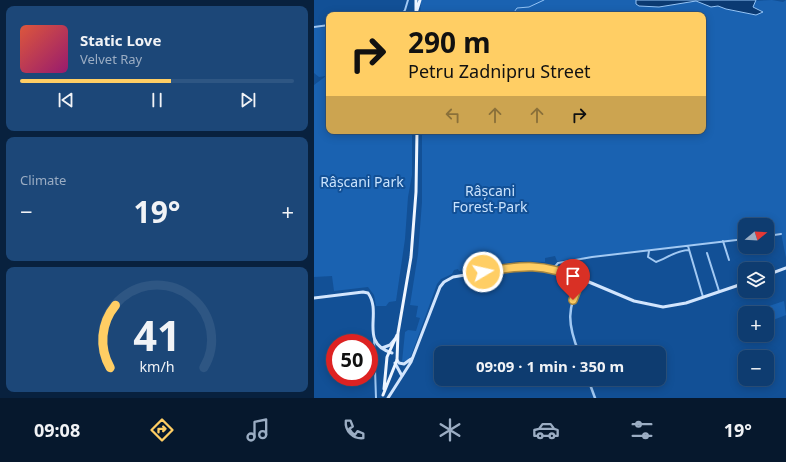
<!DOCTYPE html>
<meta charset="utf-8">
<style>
body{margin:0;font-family:"Noto Sans",sans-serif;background:#1c4778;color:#f1f3f6;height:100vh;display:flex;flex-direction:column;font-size:15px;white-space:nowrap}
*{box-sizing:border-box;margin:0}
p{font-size:13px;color:#9badc3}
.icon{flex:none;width:22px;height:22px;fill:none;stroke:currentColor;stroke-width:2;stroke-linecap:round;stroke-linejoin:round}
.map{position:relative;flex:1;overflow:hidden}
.side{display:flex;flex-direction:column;gap:6px;padding:6px;background:#08213e;width:314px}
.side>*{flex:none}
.hud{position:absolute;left:12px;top:12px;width:380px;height:122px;border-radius:8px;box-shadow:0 2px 10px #0003,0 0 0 1px #2e5683;background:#ffce64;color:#111;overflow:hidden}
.needle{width:26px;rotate:72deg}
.controls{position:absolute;left:424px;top:218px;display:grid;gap:8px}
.controls a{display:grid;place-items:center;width:36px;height:36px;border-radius:8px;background:#0e3c70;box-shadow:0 2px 10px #0003,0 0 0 1px #2e5683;font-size:20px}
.speed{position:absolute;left:12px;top:334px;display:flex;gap:8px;font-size:20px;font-weight:700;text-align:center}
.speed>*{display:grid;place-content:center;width:52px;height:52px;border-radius:50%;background:#0e3c70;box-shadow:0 2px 10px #0003,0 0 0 1px #2e5683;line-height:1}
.speed .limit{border:6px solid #d22;background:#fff;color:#111}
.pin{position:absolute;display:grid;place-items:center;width:34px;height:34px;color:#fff;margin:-41px -17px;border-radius:50% 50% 50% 0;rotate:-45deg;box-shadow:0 0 4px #0007}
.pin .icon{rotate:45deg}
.me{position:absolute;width:44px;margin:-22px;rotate:81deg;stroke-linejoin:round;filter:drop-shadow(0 0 3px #0008)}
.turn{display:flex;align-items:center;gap:14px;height:84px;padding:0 16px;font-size:18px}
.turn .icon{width:52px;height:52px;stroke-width:2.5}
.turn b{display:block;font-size:28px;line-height:34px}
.lanes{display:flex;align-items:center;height:38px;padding:0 16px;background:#0003;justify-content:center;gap:20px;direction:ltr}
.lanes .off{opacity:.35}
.big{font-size:30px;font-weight:700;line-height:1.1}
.side .card{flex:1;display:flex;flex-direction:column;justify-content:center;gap:6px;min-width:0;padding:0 14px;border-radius:8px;background:#1c4778}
.side .dial{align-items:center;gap:0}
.dial svg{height:104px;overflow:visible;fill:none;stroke:#2e5683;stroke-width:7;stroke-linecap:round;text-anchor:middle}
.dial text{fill:#f1f3f6;stroke:none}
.song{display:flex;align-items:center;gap:12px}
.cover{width:48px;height:48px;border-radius:6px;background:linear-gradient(135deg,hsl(10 70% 55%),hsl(320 70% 35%))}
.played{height:4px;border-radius:2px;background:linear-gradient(90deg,#ffce64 55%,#2e5683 55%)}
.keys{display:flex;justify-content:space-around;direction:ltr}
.heat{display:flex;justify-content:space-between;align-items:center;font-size:22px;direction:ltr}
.trip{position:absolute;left:120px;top:346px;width:232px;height:40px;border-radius:8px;background:#0e3c70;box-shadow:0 2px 10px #0003,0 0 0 1px #2e5683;font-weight:700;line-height:40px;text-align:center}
.tab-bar{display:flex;height:64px;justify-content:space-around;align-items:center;background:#06182d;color:#9badc3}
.tab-bar .icon{width:28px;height:28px}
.tab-bar .current{color:#ffce64}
.tab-bar b{font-size:18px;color:#f1f3f6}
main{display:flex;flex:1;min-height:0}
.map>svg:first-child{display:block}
</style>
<main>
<section class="side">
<div class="card">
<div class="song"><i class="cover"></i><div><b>Static Love</b><p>Velvet Ray</p></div></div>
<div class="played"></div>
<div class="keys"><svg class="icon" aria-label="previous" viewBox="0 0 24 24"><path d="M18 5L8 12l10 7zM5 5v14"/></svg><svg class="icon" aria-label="pause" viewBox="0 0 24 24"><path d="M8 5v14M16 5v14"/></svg><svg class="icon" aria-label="next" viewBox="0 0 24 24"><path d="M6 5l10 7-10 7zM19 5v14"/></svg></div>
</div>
<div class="card"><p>Climate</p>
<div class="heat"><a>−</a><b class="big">19°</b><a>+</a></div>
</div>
<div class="card dial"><svg viewBox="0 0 100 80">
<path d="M14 69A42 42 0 1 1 86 69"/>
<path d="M14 69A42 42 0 0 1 18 21" stroke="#ffce64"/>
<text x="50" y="56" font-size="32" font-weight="700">41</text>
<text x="50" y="72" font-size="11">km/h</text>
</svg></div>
</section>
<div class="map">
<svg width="472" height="398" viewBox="0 0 472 398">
<rect width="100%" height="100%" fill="#125096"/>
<!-- green -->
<path fill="#1a62b1" d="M107,0H322V4L345,7L382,1L397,7L404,6L412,9L442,15L446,10L439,7L440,1L458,0L469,2L472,0V258L467,233L453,235V225H431V238L245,261H243L241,256L231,258V262L205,261L145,271L144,269L140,270L138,274L127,279L123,284L97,356L94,360L88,362L91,332L94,330L102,331L106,318L102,317L104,306L96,305L104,254L108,202V131H389V15H106Z
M15,27V131H98V175L94,197L91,239L82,301L75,302L72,306H62L60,295L54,287L20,291L18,276L0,277V85L12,76L5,77L0,73V28Z
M470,301L472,315L454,322L453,313H451L449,308Z"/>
<!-- water -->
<path fill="#0b3a72" stroke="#94c4f6" d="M322,0H442L439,7L449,12L442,15L412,9L404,6L397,7L382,1L345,7L325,6L322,4Z"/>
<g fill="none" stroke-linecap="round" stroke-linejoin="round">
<!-- stream -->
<path stroke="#94c4f6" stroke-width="1" d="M152,14L154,15
M186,15H189
M198,15L203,8L215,7L230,0"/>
<!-- minor -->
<path stroke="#a2c9f3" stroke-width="2" d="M87,15L91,10L94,0
M0,27L15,25
M453,236L467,234
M409,241L415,260
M374,246L389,297
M335,251L334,257L342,262C353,258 363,250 375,250
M393,253L405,291
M239,269L244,263L278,257L431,239
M60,339L62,398"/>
<!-- tertiary -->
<path stroke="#a2c9f3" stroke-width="2.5" d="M265,353C253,323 253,309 267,279
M274,379L281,398"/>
<!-- secondary -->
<path stroke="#d2e5fd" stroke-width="3" d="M453,275L472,268
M0,298L49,292L54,293C69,314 44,342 78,353
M68,348L76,345L81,339
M83,360L85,363L90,364L97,359
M81,363L88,376
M74,398L97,362L126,287L130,282L139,277L205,266L229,267L256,274L320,301L349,307L372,303L431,283"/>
<!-- primary -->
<path stroke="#eef5ff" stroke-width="3" d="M102,0V15
M103,10L106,0
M70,389L73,357L83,335
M69,395L83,360L84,333L97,257L102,192L103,131"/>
</g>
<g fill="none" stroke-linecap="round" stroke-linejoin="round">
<defs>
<path id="route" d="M169,272C210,265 228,263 267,279L259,300"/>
</defs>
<!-- route casing -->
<use href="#route" stroke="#a68641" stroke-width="10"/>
<!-- route -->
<use href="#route" stroke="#ffce64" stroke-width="7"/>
</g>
<g text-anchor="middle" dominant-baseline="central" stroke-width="4" stroke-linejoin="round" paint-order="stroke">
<!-- park labels -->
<g font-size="14" fill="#cae3fd" stroke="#125096">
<text x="48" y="181">Râșcani Park</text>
<text x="176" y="190">Râșcani<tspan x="176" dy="16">Forest-Park</tspan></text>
</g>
</g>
</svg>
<div class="controls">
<a><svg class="needle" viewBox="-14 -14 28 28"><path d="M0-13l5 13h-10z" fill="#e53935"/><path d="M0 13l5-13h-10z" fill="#9badc3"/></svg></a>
<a><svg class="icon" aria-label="layers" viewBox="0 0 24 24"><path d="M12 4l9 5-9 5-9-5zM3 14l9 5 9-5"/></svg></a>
<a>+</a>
<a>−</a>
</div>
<div class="speed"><div class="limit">50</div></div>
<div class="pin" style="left:259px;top:300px;background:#d93025"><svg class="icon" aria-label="arrive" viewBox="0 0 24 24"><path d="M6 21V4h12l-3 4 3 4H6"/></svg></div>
<svg class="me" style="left:169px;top:272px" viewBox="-20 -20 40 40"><circle r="17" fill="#ffce64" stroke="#fff" stroke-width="3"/><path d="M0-11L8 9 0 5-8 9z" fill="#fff"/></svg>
<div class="trip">09:09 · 1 min · 350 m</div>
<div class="hud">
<div class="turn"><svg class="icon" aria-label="right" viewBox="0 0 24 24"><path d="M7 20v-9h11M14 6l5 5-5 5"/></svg><div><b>290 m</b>Petru Zadnipru Street</div></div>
<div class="lanes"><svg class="icon off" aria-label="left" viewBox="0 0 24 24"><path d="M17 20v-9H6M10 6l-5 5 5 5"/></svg><svg class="icon off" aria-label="ahead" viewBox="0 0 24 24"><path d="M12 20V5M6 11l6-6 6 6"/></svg><svg class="icon off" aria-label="ahead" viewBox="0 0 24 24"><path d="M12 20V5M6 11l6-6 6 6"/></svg><svg class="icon" aria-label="right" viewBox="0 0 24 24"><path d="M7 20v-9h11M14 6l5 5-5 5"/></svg></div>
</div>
</div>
</main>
<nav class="tab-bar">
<b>09:08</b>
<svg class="icon current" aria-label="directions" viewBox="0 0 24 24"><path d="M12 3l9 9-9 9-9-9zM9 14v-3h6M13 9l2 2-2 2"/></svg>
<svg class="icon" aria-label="music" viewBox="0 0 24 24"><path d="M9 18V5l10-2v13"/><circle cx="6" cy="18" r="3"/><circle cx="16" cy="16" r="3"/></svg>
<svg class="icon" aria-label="phone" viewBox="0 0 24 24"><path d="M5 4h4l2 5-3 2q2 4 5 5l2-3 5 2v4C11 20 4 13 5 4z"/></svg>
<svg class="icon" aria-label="climate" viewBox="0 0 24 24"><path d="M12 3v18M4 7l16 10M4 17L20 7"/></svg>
<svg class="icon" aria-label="car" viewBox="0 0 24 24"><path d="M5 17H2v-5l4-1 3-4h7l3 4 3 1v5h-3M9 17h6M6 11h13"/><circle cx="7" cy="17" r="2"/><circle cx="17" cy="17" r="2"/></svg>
<svg class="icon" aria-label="filters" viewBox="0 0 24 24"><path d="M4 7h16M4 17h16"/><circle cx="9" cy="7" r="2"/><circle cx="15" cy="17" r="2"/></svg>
<b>19°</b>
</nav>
